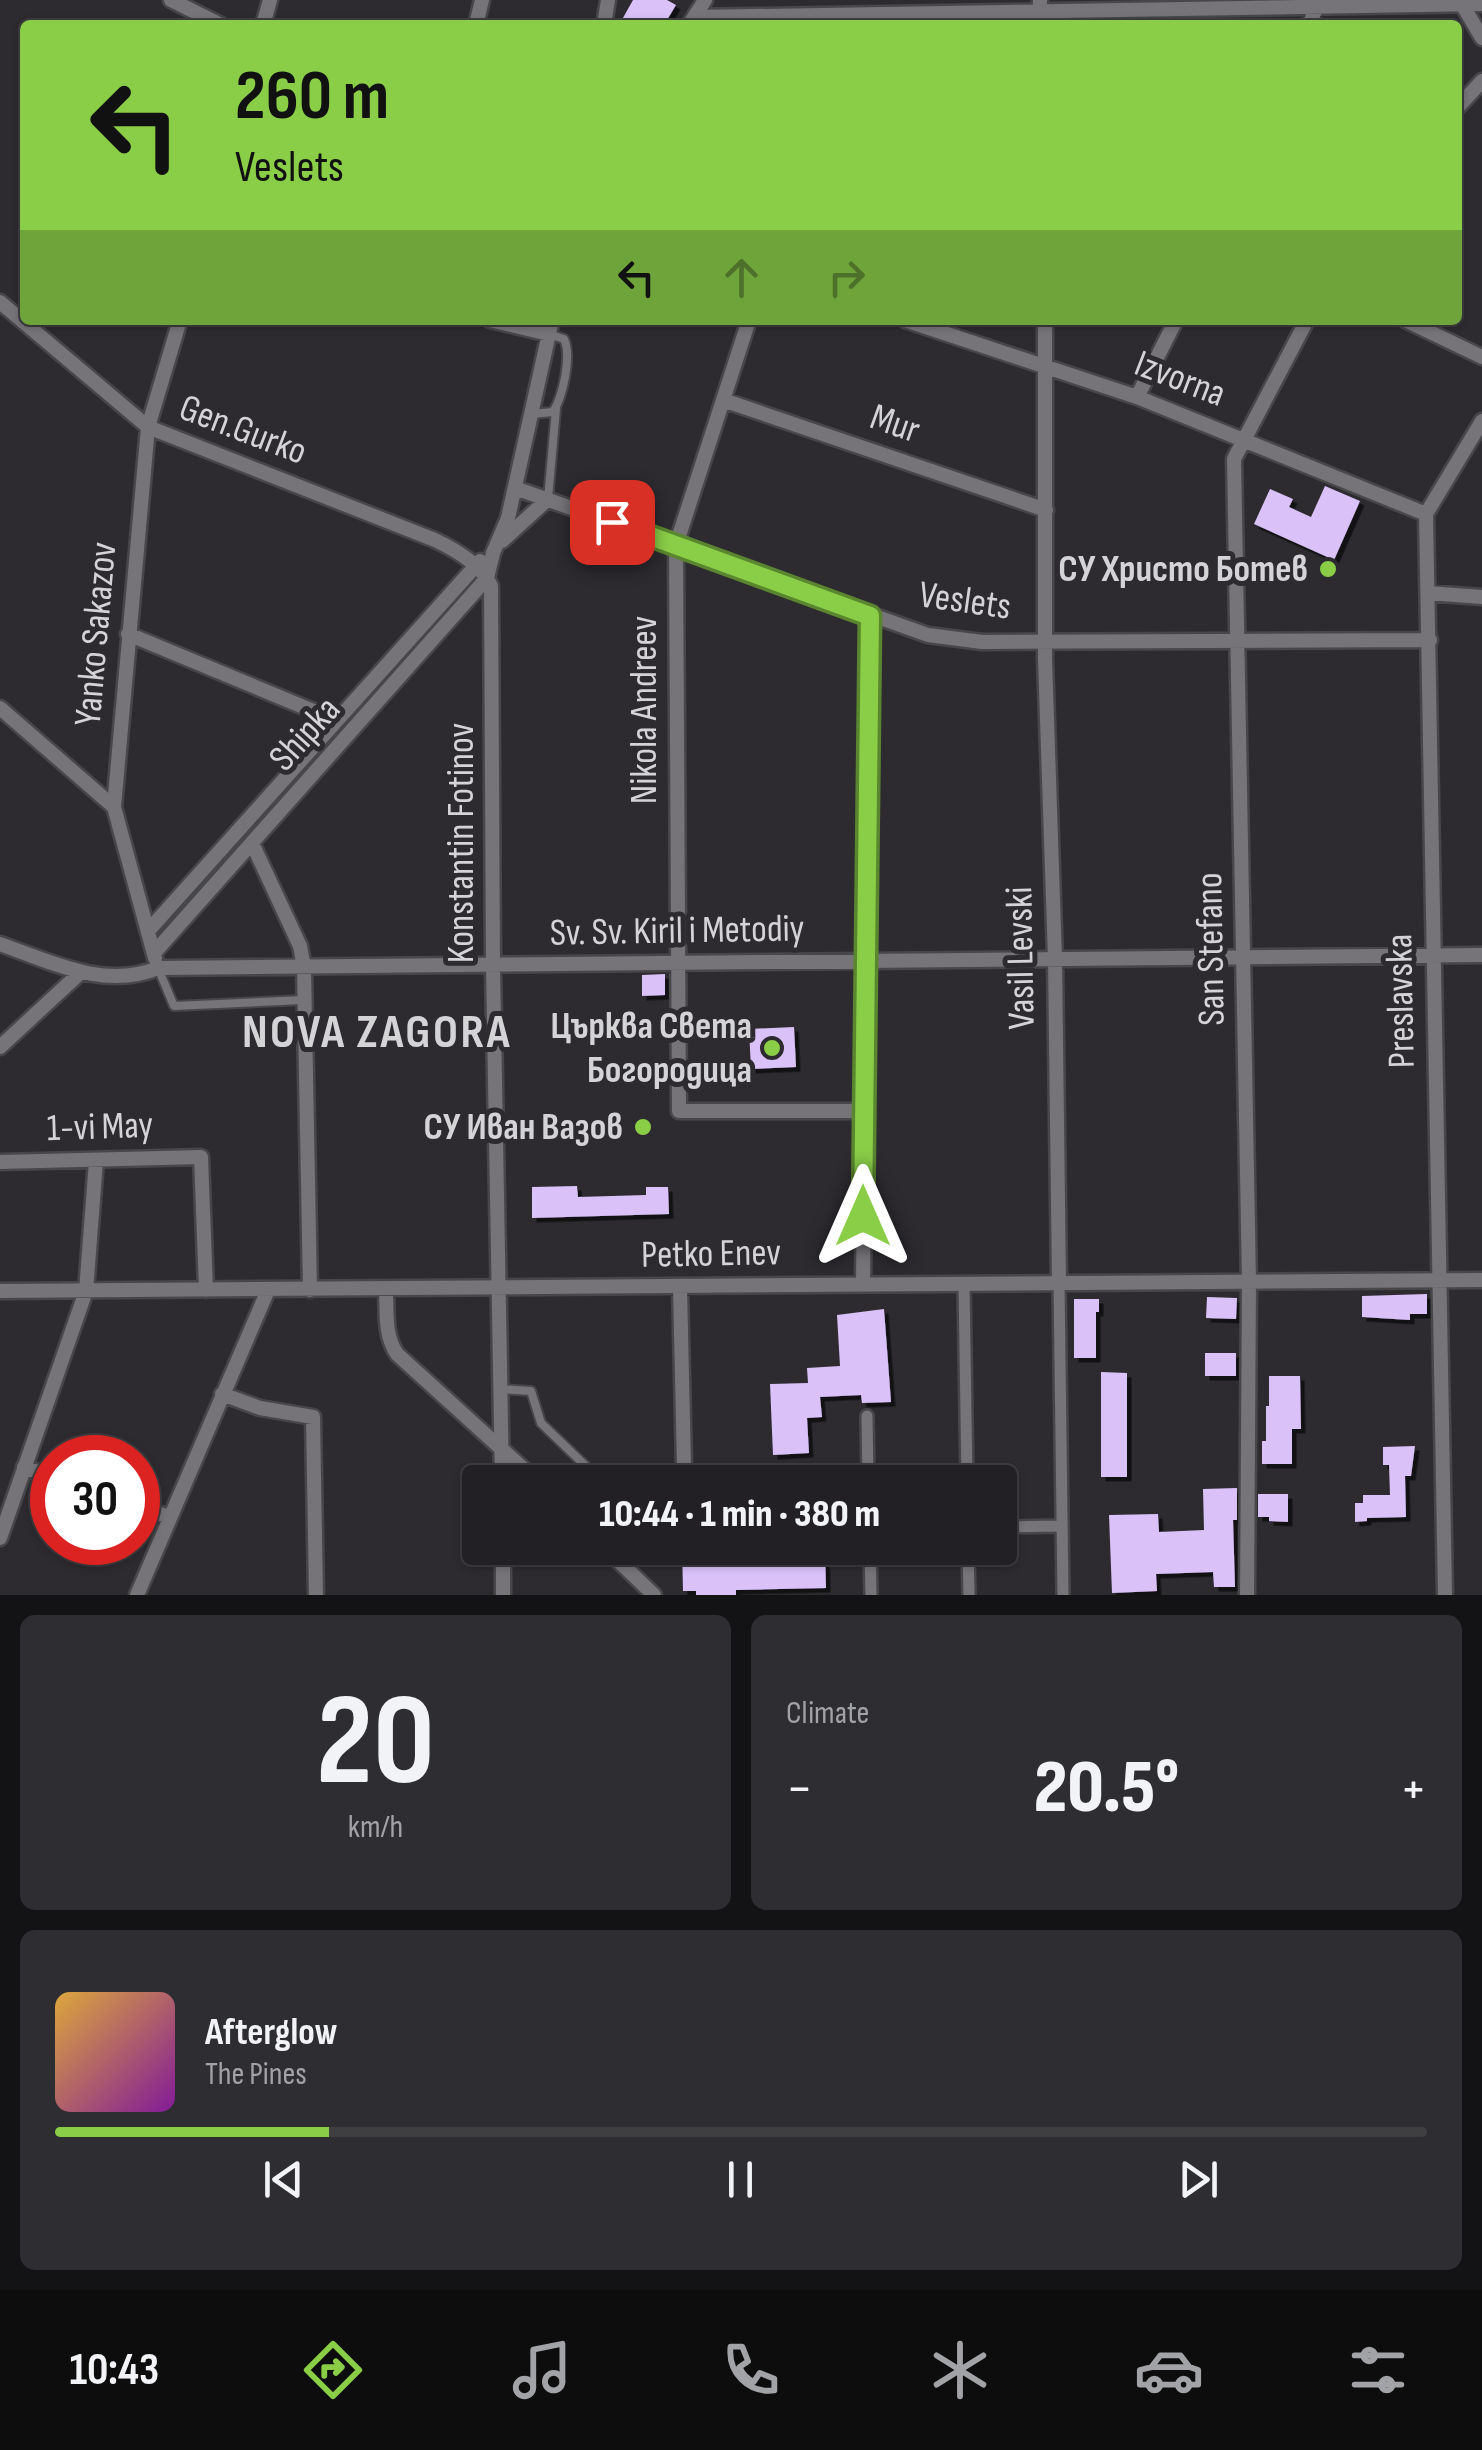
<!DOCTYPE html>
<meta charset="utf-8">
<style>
body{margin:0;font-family:"Sofia Sans Condensed",sans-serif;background:#2e2d31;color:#f1f3f6;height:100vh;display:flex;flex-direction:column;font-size:38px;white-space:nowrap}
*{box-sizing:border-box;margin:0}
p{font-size:32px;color:#a2a3a6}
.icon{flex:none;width:55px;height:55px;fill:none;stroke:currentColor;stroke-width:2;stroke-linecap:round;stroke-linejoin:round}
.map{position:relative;height:1595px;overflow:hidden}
.panel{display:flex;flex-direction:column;gap:20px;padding:20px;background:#131214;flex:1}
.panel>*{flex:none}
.guide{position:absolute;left:20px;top:20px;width:1442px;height:305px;border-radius:10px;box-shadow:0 2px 8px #0004,0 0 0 2px #3f3e41;background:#8ace48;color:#111;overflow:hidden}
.speed{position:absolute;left:30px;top:1435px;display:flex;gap:20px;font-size:50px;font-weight:700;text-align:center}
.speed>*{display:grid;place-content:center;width:130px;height:130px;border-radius:50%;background:#222024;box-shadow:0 2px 8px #0004,0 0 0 2px #3f3e41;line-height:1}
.speed .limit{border:15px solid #d22;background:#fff;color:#111}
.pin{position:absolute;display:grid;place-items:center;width:85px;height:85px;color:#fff;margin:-42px;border-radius:20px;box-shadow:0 5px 15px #0006}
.me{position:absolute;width:110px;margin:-55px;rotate:0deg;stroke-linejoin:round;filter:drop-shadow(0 0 8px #0008)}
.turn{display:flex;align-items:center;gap:35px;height:210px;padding:0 50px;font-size:45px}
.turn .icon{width:130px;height:130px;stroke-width:2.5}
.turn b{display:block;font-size:70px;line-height:85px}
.lanes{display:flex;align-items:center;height:95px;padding:0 50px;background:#0003;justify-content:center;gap:50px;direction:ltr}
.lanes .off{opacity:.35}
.big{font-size:75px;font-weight:800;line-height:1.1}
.panel .tile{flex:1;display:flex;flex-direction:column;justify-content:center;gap:15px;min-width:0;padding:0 35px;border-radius:15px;background:#2e2d31}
.panel .dial{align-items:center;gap:0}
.dial b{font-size:130px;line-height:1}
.song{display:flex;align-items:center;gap:30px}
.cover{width:120px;height:120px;border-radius:15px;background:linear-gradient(135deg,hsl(40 70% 55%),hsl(290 70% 35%))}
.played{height:10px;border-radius:5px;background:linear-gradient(90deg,#8ace48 20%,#3f3e41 20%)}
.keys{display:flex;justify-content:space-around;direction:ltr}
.heat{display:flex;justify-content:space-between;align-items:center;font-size:55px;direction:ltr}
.panel .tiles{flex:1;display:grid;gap:20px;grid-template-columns:1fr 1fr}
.tile:last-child{grid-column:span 2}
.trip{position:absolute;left:462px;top:1465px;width:555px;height:100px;border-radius:10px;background:#222024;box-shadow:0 2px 8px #0004,0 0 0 2px #3f3e41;font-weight:800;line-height:100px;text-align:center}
.tab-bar{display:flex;height:160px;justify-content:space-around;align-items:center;background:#0e0d0e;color:#a2a3a6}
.tab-bar .icon{width:70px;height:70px}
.tab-bar .active{color:#8ace48}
.tab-bar b{font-size:45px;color:#f1f3f6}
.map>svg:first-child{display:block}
</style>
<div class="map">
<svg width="1482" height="1595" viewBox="0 0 1482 1595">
<defs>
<filter id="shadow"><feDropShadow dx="4.5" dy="4.5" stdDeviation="0" flood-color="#0009"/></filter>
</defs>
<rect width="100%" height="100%" fill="#2d2b30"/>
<!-- building -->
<path fill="#dac2f9" filter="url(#shadow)" d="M633,0H667L676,5L664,25H619Z
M1325,486L1360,501L1334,560L1254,524L1270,489L1293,499L1289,507L1311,517Z
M665,974V995L642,996V975Z
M794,1027L796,1067L751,1069L749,1029Z
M577,1186L578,1197L646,1195V1187H668L669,1214L532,1218V1187Z
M1427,1294V1314H1410V1320L1362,1317V1296Z
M1207,1297L1237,1298L1236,1319L1206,1318Z
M1074,1299H1099V1312H1096V1358H1074Z
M884,1309L891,1402L862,1403L861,1395L820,1397L822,1417L807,1418L809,1453L773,1455L770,1384L808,1383L807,1368L840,1366L837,1315Z
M1205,1353H1236V1376H1205Z
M1101,1372L1127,1373V1477H1101Z
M1269,1376H1300L1301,1429H1292V1464H1262V1441H1266V1406H1269Z
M1415,1446L1411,1476H1405L1406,1517L1367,1518V1521L1355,1522V1503H1363V1495H1390L1389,1465H1383V1447Z
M1237,1488V1520H1233L1235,1587H1214L1213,1572L1156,1574L1157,1591L1112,1593L1109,1515L1158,1514L1159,1532L1204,1530L1203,1489Z
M1258,1494H1288V1522L1269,1521V1517H1258Z
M682,1548H825L826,1588L736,1590V1595H696V1591H683Z"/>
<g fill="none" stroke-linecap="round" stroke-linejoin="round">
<defs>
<path id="service" d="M531,414L553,412C563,396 572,356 564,339L549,334
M548,499L556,409
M158,968L174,1006L303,1000
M500,1389L531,1391L541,1423L593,1473V1482"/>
<path id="pedestrian" d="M1059,1283L1063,1595
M964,1284L967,1482
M867,1416L868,1482
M1000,1527L1062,1526
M870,1548L871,1595
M968,1548L969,1595"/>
<path id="minor" d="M171,0L221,25
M1460,1L1482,38
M694,17L1482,4
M263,25L270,0
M476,25L482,0
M604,25L608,0
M689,25L705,0
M1039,25L1040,0
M1309,25L1317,6
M1458,107L1482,81
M0,302L148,427L435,540C456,550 482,565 491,586L493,966L502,1482
M490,320L549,334
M749,320L676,545L679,1111H863
M905,320L1137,397L1426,514
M1045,320V659L1055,959L1059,1283
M1405,320L1482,357
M1137,397L1176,320
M723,400L1046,510
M515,488L928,635L982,642L1430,640
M502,541L548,499
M1428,593L1482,597
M128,634L335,720
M0,708L114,807
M252,843L300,946L304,967L310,1290
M148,931L480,561
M0,944C51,962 105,990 158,968L1482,955
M154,953L487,578L493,553L508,518L552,320
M155,958L114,807L148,427L180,320
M0,1047L81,972
M0,1162L201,1157L206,1290
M863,1285L870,616
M386,1289C387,1311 384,1335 397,1354L538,1482
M0,1291L1482,1280
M222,1394L260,1408L313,1417L316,1595
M24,1467L52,1477
M679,1482L684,1466L680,1287
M138,1506L169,1517
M0,1538L86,1291L96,1161
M503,1548V1595
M605,1548L654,1595
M137,1595L268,1290
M1247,1595L1249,1282L1234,459L1307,320
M1445,1595L1426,514L1482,421"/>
</defs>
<!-- service casing -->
<use href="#service" stroke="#474649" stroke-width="12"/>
<!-- pedestrian casing -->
<use href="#pedestrian" stroke="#474649" stroke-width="16"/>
<!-- minor casing -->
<use href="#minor" stroke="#474649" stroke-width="19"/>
<!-- service -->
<use href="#service" stroke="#767379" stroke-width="8"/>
<!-- pedestrian -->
<use href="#pedestrian" stroke="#767379" stroke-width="11"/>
<!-- minor -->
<use href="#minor" stroke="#767379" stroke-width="14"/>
</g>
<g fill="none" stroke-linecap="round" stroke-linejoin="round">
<defs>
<path id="route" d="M612,522L870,616L863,1216"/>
</defs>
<!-- route casing -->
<use href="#route" stroke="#5a862f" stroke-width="25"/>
<!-- route -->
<use href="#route" stroke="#8ace48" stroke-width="18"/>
</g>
<!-- markers -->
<g fill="#8ace48" stroke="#2d2b30" stroke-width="4">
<circle cx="1328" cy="569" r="10"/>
<circle cx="772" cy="1048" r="10"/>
<circle cx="643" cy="1127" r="10"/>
</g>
<g text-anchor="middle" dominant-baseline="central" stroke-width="10" stroke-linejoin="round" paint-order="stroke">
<!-- street labels -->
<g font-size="38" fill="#d4d3d6" stroke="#2d2b30">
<text transform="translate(1180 379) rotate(21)">Izvorna</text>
<text transform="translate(895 424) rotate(19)">Mur</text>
<text transform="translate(243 430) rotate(21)">Gen.Gurko</text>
<text transform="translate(965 601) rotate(8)">Veslets</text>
<text transform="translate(96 634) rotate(-85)">Yanko Sakazov</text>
<text transform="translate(644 710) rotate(-90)">Nikola Andreev</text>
<text transform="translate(305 734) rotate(-48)">Shipka</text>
<text transform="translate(461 843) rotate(-90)">Konstantin Fotinov</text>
<text transform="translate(677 931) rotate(-1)">Sv. Sv. Kiril i Metodiy</text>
<text transform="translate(1211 949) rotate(-91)">San Stefano</text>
<text transform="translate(1021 958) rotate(-91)">Vasil Levski</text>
<text transform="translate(1401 1001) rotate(-91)">Preslavska</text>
<text transform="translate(100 1127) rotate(-2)">1-vi May</text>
<text transform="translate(711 1254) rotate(-1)">Petko Enev</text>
</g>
<!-- poi labels -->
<g font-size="38" font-weight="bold" fill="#d4d3d6" stroke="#2d2b30" text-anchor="end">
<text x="1308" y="569">СУ Христо Ботев</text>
<text x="752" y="1026">Църква Света<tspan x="752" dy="44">Богородица</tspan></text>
<text x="623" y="1127">СУ Иван Вазов</text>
</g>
<!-- district labels -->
<g font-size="48" font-weight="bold" letter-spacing="2.5" fill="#d4d3d6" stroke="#2d2b30">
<text x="377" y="1032">NOVA ZAGORA</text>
</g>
</g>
</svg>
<div class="speed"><div class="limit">30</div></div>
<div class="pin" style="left:612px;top:522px;background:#d93025"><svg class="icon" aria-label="arrive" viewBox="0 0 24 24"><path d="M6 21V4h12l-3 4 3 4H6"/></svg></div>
<svg class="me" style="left:863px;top:1216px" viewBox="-20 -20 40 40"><path d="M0-17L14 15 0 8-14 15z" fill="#8ace48" stroke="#fff" stroke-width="4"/></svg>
<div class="trip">10:44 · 1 min · 380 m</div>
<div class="guide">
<div class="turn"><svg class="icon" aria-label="left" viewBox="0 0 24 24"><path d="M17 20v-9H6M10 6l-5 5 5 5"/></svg><div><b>260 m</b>Veslets</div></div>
<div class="lanes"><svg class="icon" aria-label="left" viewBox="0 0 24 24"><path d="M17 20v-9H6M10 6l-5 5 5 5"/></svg><svg class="icon off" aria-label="ahead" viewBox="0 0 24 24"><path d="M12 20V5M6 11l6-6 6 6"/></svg><svg class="icon off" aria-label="right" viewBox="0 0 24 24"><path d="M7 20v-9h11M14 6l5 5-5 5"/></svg></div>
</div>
</div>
<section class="panel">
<div class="tiles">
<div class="tile dial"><b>20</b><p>km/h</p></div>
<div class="tile"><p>Climate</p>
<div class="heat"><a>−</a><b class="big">20.5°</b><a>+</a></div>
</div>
<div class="tile">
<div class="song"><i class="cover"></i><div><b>Afterglow</b><p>The Pines</p></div></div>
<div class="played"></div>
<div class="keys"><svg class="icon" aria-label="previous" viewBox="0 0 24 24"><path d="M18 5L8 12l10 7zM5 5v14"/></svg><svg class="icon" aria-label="pause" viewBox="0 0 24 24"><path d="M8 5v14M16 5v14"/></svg><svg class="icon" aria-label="next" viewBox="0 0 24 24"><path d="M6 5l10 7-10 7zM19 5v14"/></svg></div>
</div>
</div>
</section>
<nav class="tab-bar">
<b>10:43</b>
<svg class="icon active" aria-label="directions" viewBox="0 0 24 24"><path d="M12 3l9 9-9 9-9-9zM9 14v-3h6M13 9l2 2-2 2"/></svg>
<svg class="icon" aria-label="music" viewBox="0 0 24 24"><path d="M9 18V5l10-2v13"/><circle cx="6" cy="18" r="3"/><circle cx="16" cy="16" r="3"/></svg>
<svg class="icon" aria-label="phone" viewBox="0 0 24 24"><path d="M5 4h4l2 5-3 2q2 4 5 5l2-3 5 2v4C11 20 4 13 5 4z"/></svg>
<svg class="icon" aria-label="climate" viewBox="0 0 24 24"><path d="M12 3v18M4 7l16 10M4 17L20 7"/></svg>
<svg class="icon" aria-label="car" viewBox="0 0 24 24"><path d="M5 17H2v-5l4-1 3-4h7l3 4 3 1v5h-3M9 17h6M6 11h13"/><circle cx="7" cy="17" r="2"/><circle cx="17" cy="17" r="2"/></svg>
<svg class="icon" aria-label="filters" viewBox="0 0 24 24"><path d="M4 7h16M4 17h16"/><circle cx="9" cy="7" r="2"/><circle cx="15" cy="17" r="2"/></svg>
</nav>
